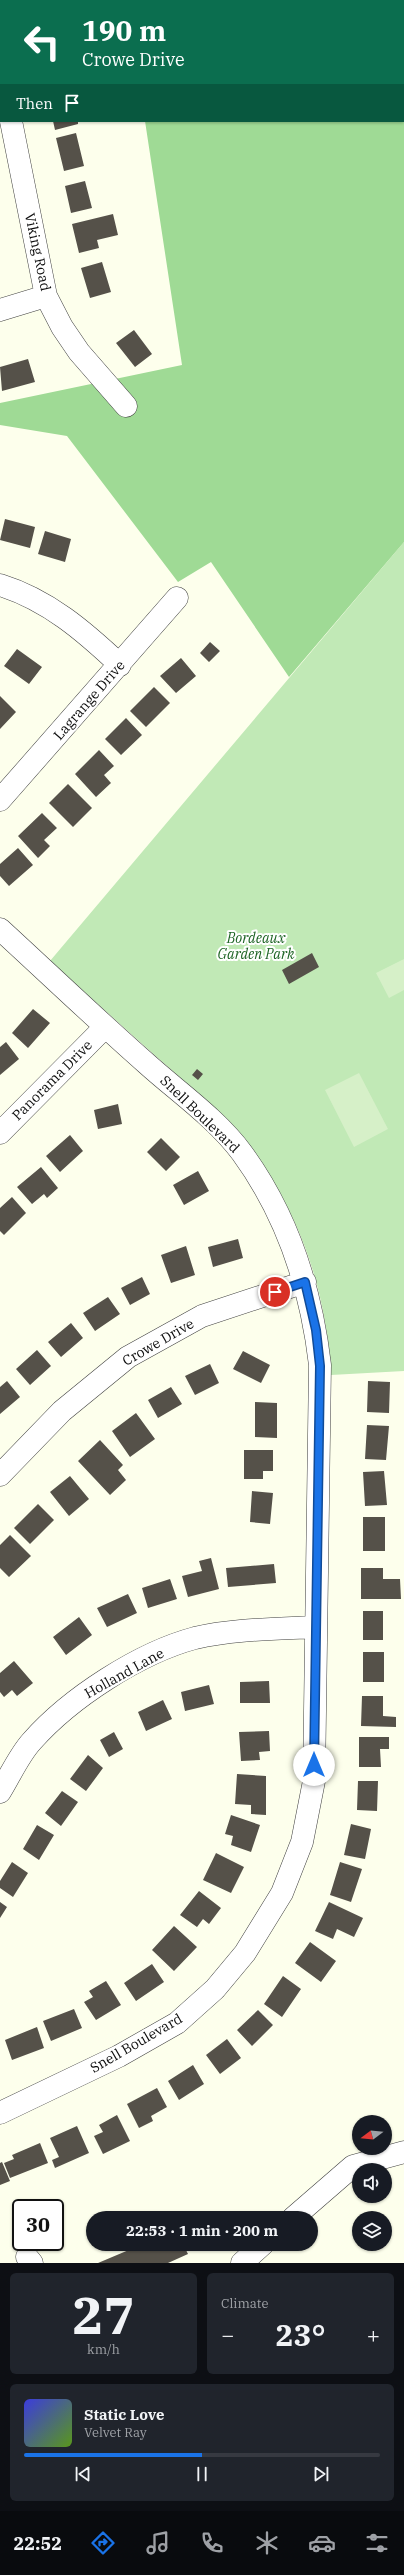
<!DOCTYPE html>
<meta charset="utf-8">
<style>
body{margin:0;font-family:"IBM Plex Serif",serif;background:#20242c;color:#f1f3f6;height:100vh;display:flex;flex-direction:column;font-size:15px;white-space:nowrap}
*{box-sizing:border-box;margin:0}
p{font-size:13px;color:#9ea1a6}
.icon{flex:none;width:22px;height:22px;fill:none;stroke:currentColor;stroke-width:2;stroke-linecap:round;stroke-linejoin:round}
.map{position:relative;height:2263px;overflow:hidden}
.drawer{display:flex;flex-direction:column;gap:10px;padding:10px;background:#0d0f14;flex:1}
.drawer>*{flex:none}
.top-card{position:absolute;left:0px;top:0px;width:404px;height:122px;box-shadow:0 1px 3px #0004;background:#0b6e4f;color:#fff;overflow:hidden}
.needle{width:26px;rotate:254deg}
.buttons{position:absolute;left:352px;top:2115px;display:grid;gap:8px}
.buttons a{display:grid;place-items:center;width:40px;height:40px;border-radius:50%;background:#171b24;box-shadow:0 1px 3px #0004;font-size:20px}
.speed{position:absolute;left:12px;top:2199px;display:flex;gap:8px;font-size:20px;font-weight:700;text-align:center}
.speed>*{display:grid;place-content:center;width:52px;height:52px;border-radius:50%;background:#171b24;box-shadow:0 1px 3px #0004;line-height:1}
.speed .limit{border:2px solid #111;border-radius:6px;background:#fff;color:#111}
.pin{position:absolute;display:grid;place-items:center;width:34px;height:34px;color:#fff;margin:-17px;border:2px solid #fff;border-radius:50%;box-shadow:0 1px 4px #0007}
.me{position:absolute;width:44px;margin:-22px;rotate:0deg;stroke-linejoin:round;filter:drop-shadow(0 0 3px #0008)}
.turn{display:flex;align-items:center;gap:14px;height:84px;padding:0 16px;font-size:18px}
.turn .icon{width:52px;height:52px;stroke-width:2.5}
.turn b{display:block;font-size:28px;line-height:34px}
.then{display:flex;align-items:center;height:38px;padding:0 16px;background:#0003;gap:8px;font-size:15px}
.big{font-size:30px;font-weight:700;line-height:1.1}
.drawer .tile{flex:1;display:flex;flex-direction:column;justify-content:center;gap:6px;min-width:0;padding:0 14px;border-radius:6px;background:#20242c}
.drawer .dial{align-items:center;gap:0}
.dial b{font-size:52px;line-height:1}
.song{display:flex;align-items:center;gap:12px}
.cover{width:48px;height:48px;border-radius:6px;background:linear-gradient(135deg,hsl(240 70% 55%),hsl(90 70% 35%))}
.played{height:4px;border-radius:2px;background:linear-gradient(90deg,#1a73e8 50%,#363941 50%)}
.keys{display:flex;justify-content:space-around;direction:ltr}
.heat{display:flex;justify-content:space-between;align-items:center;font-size:22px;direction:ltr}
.drawer .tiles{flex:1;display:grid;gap:10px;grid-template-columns:1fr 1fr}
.tile:last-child{grid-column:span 2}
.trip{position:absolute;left:86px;top:2211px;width:232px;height:40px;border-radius:20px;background:#171b24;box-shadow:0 1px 3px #0004;font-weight:700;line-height:40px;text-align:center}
.dock{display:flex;height:64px;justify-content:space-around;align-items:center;background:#090b0e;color:#9ea1a6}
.dock .icon{width:28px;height:28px}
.dock .on{color:#1a73e8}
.dock b{font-size:18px;color:#f1f3f6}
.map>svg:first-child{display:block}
</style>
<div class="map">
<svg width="404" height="2263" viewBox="0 0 404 2263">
<rect width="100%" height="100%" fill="#fdffec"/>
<!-- green -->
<path fill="#c1e9b6" d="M404,542V1371L331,1375C327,1305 308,1234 268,1175C233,1123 186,1083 140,1042C110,1015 80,988 50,961Z"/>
<!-- forest -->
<path fill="#9fda95" d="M127,0H404V542L289,677L211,562L178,582L67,436L0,425V403L182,365L145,121H403V1Z"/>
<!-- pitch -->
<path fill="#d6f0c8" d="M404,959V990L389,998L376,973Z
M359,1073L388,1129L354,1147L325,1090Z"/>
<!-- building -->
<path fill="#555149" d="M53,121H78V124L55,130Z
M76,133L84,166L64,171L56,138Z
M85,181L92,208L71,213L65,186Z
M113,214L118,235L97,240L99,248L79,253L72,224Z
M102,262L111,292L90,298L81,268Z
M134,330L152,354L135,367L116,343Z
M28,359L35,382L2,391L0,367Z
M5,519L35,527L30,548L0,540Z
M45,531L71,539L65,562L38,554Z
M210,642L220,651L209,662L200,653Z
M17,649L42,667L29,684L4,666Z
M181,658L196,676L176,693L160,676Z
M154,687L170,703L146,727L130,711Z
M0,696L16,712L0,729Z
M126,718L142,735L121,755L105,739Z
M99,750L114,766L104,775L111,783L96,797L75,774Z
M68,784L92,808L73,827L49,803Z
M42,813L57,828L44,840L50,846L38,858L18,836Z
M18,848L33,865L9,886L0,876V864Z
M312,953L319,967L289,984L282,970Z
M33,1009L50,1023L28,1048L12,1033Z
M6,1042L19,1059L0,1075V1047Z
M197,1069L203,1074L198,1080L192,1075Z
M118,1104L122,1124L98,1129L94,1110Z
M70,1135L83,1151L60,1172L46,1156Z
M161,1138L180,1157L166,1171L147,1152Z
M41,1167L58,1188L47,1198L44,1194L32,1204L17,1187Z
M198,1171L209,1191L184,1205L173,1185Z
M12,1197L26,1213L4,1235L0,1231V1208Z
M238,1239L243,1258L213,1267L208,1247Z
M186,1246L195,1275L171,1283L161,1255Z
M142,1277L150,1294L130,1305L121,1288Z
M108,1297L120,1314L95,1331L83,1313Z
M71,1323L83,1338L61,1357L48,1342Z
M37,1350L51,1366L30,1385L16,1369Z
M243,1351L270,1365L261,1383L233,1369Z
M210,1364L219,1383L195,1395L185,1376Z
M7,1381L20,1397L0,1414V1387Z
M368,1381L390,1382L389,1413L367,1412Z
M171,1387L182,1404L158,1418L148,1400Z
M255,1402L277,1403V1438L255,1437Z
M136,1413L155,1439L130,1457L112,1431Z
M367,1425L389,1426L386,1460L365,1459Z
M100,1440L123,1465L118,1470L126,1480L110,1495L78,1461Z
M244,1450H273V1471H263V1479H244Z
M384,1471L387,1505L365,1506L363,1472Z
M70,1476L89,1499L69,1516L50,1492Z
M252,1491L273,1493L270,1524L250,1522Z
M38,1504L54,1520L30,1544L14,1528Z
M363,1517H385V1551H363Z
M10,1535L31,1556L9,1577L0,1568V1545Z
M211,1558L219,1589L188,1597L182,1576L202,1571L199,1561Z
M274,1564L276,1583L228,1587L226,1568Z
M361,1568H383V1579H400L401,1599H361Z
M170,1579L177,1599L148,1608L142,1588Z
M128,1594L137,1613L107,1627L97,1608Z
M363,1611H383V1640H363Z
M79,1617L92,1635L66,1655L53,1637Z
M363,1652H384V1682H363Z
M14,1661L33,1683L17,1696L12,1690L4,1697L0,1692V1673Z
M269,1681L270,1703H240V1682Z
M209,1685L214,1704L185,1711L181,1692Z
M362,1696H383V1716L396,1717V1727L361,1726Z
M163,1700L172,1719L146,1731L138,1712Z
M269,1731L270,1751L259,1752L260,1760L241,1761L239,1732Z
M114,1732L123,1749L109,1757L100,1740Z
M359,1737H389V1749H380L381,1767H359Z
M88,1755L103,1768L86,1791L70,1779Z
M237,1774L266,1776V1815L251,1814V1805L235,1804Z
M358,1781H378L377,1811L357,1810Z
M62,1791L78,1802L61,1826L45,1813Z
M231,1815L260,1825L251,1852L231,1845L233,1836L225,1834Z
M351,1824L371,1829L365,1859L344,1855Z
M37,1825L54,1835L39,1860L23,1849Z
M216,1853L244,1867L231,1893L203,1880Z
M12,1862L28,1873L13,1897L0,1888V1881Z
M340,1862L362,1869L351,1902L330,1895Z
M199,1891L221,1908L209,1924L203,1919L197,1927L180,1915Z
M0,1902L7,1907L0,1918Z
M329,1902L363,1918L354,1937L337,1929L333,1939L315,1931Z
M174,1926L197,1947L174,1971L152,1950Z
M310,1942L336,1961L321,1982L295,1963Z
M152,1964L164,1982L136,2001L124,1983Z
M283,1976L301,1989L282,2017L264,2004Z
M106,1981L121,2005L96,2020L84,2002L93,1997L89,1991Z
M74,2009L82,2028L51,2041L43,2021Z
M258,2010L273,2025L252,2046L237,2030Z
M37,2027L44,2048L12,2060L5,2040Z
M227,2039L241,2058L220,2074L206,2055Z
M193,2065L204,2084L179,2100L168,2081Z
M157,2088L167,2107L151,2116L153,2121L139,2128L127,2104Z
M117,2115L130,2141L103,2154L94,2136L103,2132L99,2125Z
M77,2126L89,2153L55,2168L52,2160L59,2157L50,2138Z
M40,2143L48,2163L10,2178L4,2163L14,2159L12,2155Z
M2,2162L10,2181L0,2185V2163Z
M143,2244H183L188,2254L168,2263H98Z"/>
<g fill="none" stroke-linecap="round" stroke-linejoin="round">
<defs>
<path id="minor" d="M0,63L1,68
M11,121L46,296L62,327L79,352L126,406
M0,310L46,296
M0,585C48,600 84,631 120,665
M0,800L177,598
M0,929C49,974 97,1020 147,1064C178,1092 217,1119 242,1153C288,1216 311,1288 320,1365L314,1781L302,1842L282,1893L245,1953L215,1989L177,2023L119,2056L0,2113
M0,1133L105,1027
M0,1475L62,1411L128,1357L202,1316L305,1282
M0,1792C10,1776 19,1755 32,1741C70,1698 139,1653 195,1638C233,1629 276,1629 315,1627
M293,2218L353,2166L404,2152
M27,2257L32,2263
M242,2263L263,2244"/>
</defs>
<!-- minor casing -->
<use href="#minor" stroke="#404040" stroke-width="23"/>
<!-- minor -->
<use href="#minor" stroke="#fff" stroke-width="22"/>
</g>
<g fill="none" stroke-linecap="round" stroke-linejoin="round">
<defs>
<path id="route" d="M275,1292L305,1282L316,1330L320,1366L314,1765"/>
</defs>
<!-- route casing -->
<use href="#route" stroke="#114b97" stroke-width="10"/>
<!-- route -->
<use href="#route" stroke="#1a73e8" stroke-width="7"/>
</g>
<g text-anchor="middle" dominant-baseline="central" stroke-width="4" stroke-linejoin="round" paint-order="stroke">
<!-- street labels -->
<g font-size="14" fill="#0d0d0d" stroke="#fff">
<text transform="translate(38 252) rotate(78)">Viking Road</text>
<text transform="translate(89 700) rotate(-49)">Lagrange Drive</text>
<text transform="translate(52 1080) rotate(-45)">Panorama Drive</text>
<text transform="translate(200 1114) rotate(44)">Snell Boulevard</text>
<text transform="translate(158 1342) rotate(-30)">Crowe Drive</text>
<text transform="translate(124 1673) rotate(-29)">Holland Lane</text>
<text transform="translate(136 2043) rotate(-30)">Snell Boulevard</text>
</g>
<!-- park labels -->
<g font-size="14" font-style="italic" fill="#1d6424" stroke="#fff">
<text x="256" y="938">Bordeaux<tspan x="256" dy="16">Garden Park</tspan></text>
</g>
</g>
</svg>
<div class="buttons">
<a><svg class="needle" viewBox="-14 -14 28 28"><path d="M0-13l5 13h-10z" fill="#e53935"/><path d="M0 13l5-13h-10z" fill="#9ea1a6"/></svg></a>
<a><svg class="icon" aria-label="sound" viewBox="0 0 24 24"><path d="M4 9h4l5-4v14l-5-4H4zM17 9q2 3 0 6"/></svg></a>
<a><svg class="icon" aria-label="layers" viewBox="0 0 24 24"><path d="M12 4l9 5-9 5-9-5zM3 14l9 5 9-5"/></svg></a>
</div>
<div class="speed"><div class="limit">30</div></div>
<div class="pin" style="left:275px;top:1292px;background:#d93025"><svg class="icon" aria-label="arrive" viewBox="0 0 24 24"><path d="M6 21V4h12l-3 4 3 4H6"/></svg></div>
<svg class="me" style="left:314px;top:1765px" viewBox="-20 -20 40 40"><circle r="19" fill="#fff"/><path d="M0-13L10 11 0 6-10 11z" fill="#1a73e8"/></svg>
<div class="trip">22:53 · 1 min · 200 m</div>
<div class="top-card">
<div class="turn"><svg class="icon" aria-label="left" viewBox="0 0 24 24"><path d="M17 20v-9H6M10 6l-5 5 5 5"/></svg><div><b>190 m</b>Crowe Drive</div></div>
<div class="then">Then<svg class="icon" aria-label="arrive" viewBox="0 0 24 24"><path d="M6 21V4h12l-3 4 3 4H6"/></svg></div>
</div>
</div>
<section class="drawer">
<div class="tiles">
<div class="tile dial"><b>27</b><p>km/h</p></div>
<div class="tile"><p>Climate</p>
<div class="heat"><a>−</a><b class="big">23°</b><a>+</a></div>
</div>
<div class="tile">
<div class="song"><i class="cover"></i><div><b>Static Love</b><p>Velvet Ray</p></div></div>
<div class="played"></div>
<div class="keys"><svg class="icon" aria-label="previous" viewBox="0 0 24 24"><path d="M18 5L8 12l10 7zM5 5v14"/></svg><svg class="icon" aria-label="pause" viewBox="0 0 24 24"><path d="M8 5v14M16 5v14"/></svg><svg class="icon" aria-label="next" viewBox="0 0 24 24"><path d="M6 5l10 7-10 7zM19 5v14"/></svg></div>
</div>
</div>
</section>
<nav class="dock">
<b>22:52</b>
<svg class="icon on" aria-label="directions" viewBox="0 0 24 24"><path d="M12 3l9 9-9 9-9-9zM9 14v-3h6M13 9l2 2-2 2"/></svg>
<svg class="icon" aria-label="music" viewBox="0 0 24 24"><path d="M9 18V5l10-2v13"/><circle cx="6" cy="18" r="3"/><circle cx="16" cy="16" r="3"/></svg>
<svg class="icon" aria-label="phone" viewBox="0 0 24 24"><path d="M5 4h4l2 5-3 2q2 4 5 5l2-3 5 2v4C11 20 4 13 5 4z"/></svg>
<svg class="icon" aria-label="climate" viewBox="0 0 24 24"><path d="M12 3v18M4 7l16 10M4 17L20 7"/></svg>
<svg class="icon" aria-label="car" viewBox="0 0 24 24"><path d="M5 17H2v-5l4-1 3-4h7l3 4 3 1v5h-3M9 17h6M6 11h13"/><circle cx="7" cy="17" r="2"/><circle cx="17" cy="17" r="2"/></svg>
<svg class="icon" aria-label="filters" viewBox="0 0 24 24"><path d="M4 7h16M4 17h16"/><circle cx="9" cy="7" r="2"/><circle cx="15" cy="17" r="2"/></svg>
</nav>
